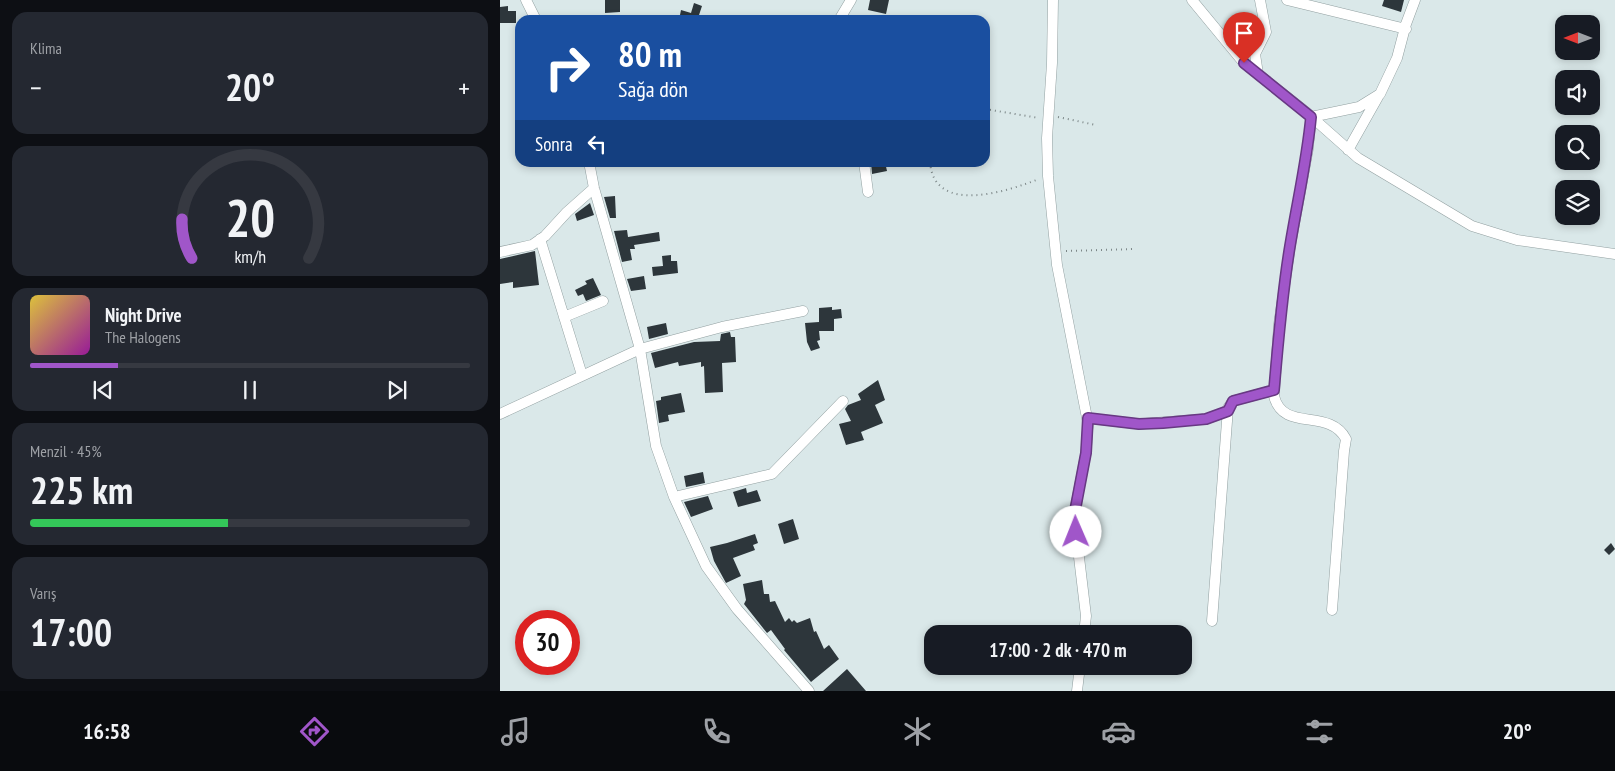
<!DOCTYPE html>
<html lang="tr">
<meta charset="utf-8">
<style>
body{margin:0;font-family:"PT Sans Narrow",sans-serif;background:#242831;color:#f1f3f6;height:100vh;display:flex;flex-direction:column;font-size:19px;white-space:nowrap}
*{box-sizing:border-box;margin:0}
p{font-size:16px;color:#9ea1a6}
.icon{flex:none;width:28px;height:28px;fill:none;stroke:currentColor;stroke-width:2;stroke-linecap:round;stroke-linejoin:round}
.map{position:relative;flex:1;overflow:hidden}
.drawer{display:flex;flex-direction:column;gap:12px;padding:12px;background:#0d0f14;width:500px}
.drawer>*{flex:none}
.guide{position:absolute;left:15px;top:15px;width:475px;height:152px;border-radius:15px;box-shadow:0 2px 8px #0003;background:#1a4fa0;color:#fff;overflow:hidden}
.needle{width:32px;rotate:270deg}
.buttons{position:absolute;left:1055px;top:15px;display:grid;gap:10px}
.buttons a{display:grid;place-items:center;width:45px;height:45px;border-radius:10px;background:#171b24;box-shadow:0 2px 8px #0003;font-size:25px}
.speed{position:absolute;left:15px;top:610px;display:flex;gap:10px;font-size:25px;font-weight:700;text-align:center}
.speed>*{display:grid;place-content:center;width:65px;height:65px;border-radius:50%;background:#171b24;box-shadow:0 2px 8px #0003;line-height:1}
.speed .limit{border:8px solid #d22;background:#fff;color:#111}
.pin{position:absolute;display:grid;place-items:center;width:42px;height:42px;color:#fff;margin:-51px -21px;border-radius:50% 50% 50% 0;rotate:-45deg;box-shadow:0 0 5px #0007}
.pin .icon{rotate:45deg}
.me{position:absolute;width:55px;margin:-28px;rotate:359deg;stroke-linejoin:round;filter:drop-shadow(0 0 4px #0008)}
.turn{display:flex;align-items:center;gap:18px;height:105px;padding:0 20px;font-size:22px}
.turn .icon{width:65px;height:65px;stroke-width:2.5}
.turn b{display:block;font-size:35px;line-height:42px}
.then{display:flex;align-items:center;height:48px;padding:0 20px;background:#0003;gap:10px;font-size:19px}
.big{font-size:38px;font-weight:700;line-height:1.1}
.drawer .card{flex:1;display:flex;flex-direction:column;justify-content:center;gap:8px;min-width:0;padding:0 18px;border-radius:15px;background:#242831}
.drawer .dial{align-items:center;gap:0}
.dial svg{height:130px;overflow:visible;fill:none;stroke:#363941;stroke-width:7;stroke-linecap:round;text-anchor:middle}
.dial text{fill:#f1f3f6;stroke:none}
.song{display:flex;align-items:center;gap:15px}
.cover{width:60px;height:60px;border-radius:8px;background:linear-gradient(135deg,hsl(50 70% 55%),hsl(300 70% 35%))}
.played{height:5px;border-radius:2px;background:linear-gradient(90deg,#a056c9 20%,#363941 20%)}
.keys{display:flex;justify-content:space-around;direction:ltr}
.heat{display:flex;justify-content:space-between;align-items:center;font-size:28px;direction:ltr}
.charge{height:8px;border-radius:4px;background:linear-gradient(90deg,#34c759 45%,#363941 0)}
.trip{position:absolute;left:424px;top:625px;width:268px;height:50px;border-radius:15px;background:#171b24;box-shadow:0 2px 8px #0003;font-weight:700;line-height:50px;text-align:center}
.tab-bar{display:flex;height:80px;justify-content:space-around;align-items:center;background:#090b0e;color:#9ea1a6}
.tab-bar .icon{width:35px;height:35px}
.tab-bar .current{color:#a056c9}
.tab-bar b{font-size:22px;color:#f1f3f6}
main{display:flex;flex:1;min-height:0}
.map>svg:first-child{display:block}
</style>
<main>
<section class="drawer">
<div class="card"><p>Klima</p>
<div class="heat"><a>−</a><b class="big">20°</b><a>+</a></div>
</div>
<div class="card dial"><svg viewBox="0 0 100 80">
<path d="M14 69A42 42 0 1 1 86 69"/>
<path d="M14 69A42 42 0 0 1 8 45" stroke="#a056c9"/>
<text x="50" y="56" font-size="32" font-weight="700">20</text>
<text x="50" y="72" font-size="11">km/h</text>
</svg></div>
<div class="card">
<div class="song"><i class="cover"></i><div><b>Night Drive</b><p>The Halogens</p></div></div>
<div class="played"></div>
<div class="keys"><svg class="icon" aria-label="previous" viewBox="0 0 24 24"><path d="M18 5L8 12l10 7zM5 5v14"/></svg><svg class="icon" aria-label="pause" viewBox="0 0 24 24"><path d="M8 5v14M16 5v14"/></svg><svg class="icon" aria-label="next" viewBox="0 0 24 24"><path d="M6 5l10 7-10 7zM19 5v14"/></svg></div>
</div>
<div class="card"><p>Menzil · 45%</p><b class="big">225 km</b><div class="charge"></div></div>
<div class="card"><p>Varış</p><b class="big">17:00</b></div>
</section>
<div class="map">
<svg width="1115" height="691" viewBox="0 0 1115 691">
<rect width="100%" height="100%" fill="#dae8e9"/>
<!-- building -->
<path fill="#2d363b" d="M105,0H120V12L105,13Z
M370,0H389L386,14L368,10Z
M884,0H904L901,12L882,6Z
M194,3L202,6L199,15L207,18V20H179L181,10L191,13Z
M8,6V11H16V23H0V7Z
M371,162H385L387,171L372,174Z
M115,196L116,218H110L104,197Z
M90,203L94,215L77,221L75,214Z
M127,230L128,237L159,232L160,241L134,245L135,249H130L132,260L122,262L114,231Z
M35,251L39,285L13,288V282L0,284V259Z
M171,255V261H177L178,273L153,276L152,267L163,266L162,256Z
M144,276L146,289L131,291L127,279Z
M93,278L101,295L86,301L83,294L78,296L75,290L87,284L85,281Z
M332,307V310L341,309L342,318L334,319V331H319L320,340L317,341L320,348L311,351L307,342L305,323L319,322V308Z
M166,323L168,334L149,339L147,327Z
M230,332L231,337H235L236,362L222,363L223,392L205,393L204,366L201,367V362L179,366L178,362L155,368L151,353L194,342L220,341L221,334Z
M378,380L385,400L375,405L383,423L361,432L364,440L346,445L339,424L351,421L345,409L348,405L361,400L358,394Z
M181,393L185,412L168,415L169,421L159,423L156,401L161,400V397Z
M203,472L205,483L186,487L184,476Z
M246,488L247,493L257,490L261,501L238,507L233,492Z
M208,496L213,509L191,517L184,502Z
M293,519L299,539L284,544L278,524Z
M255,534L258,543L253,545L255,550L233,558L241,576L226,583L214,561L210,547L227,543Z
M1111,543L1115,549L1109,555L1104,550Z
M262,580L264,594H269L270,602L275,601L285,622L289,618L292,622L294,620L297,623L310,618L314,632L316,631L324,649L329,645L339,659L311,682L284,650L285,649L271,630L267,633L244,604L246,600L243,584Z
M347,669L366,691H323Z"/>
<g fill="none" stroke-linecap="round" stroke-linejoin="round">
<defs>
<path id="minor" d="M26,0L36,20
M553,0L552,63L547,138L548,176L557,265L588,423L586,453L574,515L586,616L584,634
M692,0L744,63L806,112L858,158L972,226L1017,240L1115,254
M787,0L906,29
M339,20L351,0
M758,74L755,54L766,32L760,0
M848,150L879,95
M89,162L94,188L140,349L156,446L174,497L206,566L237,609L309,691
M364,162L368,192
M40,239L82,375
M0,252L32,245L45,236L67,212L94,188
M64,317L103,301
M0,414L140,349L222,327L303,311
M587,418L639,424L706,419L728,411
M174,497L272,474L343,401
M832,610L844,451L846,439C829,407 783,433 774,396L779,324L790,247L808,149L811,117L859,107L880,94L897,58L906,24L915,0
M712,621L728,408L733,401L774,390
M577,691L580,666"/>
</defs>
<!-- minor casing -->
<use href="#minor" stroke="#92a0a1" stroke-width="11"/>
<!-- path -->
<path stroke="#7c8687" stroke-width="2" stroke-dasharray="1 4" stroke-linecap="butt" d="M485,109L539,118
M558,117L596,125
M430,162C434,216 508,191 539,179
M566,251L635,249"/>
<!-- minor -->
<use href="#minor" stroke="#fff" stroke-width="10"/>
</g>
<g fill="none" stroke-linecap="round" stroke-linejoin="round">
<defs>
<path id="route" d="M576,532L574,516L586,453L588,418L639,424L663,423L706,419L728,411L733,401L774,390C778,342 782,294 790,246C797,203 807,160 811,117L744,63"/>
</defs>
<!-- route casing -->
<use href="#route" stroke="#683883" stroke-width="12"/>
<!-- route -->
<use href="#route" stroke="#a056c9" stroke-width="9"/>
</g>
</svg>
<div class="buttons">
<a><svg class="needle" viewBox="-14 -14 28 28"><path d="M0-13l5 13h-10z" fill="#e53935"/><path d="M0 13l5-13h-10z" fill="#9ea1a6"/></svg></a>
<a><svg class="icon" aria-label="sound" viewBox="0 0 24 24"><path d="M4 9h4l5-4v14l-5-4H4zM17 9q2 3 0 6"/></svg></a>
<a><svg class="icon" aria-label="search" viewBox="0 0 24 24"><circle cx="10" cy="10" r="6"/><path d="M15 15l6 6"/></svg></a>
<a><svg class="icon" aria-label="layers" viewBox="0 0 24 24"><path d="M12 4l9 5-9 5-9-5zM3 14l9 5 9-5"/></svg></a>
</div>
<div class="speed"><div class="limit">30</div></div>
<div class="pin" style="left:744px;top:63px;background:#d93025"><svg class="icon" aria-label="arrive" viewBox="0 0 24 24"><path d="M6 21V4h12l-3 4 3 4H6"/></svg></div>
<svg class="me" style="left:576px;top:532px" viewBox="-20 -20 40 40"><circle r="19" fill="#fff"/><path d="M0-13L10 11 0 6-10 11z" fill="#a056c9"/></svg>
<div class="trip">17:00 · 2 dk · 470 m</div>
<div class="guide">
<div class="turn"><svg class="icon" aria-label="right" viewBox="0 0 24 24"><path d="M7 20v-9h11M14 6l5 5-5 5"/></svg><div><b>80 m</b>Sağa dön</div></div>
<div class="then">Sonra<svg class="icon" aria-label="left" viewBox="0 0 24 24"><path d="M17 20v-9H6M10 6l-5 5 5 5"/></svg></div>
</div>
</div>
</main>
<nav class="tab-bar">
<b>16:58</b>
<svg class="icon current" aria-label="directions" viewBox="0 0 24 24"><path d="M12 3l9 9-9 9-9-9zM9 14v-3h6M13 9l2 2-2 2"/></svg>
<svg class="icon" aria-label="music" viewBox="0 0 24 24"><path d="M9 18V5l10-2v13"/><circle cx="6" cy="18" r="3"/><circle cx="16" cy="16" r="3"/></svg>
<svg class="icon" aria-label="phone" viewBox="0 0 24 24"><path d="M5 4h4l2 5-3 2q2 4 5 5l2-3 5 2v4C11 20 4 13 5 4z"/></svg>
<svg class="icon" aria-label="climate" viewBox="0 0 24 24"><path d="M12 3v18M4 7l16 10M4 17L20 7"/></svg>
<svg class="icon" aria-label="car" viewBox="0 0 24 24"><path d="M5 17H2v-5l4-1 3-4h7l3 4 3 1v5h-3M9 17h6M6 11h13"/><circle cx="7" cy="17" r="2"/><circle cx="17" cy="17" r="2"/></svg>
<svg class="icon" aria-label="filters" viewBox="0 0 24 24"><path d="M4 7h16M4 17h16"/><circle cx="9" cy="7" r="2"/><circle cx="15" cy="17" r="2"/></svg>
<b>20°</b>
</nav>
